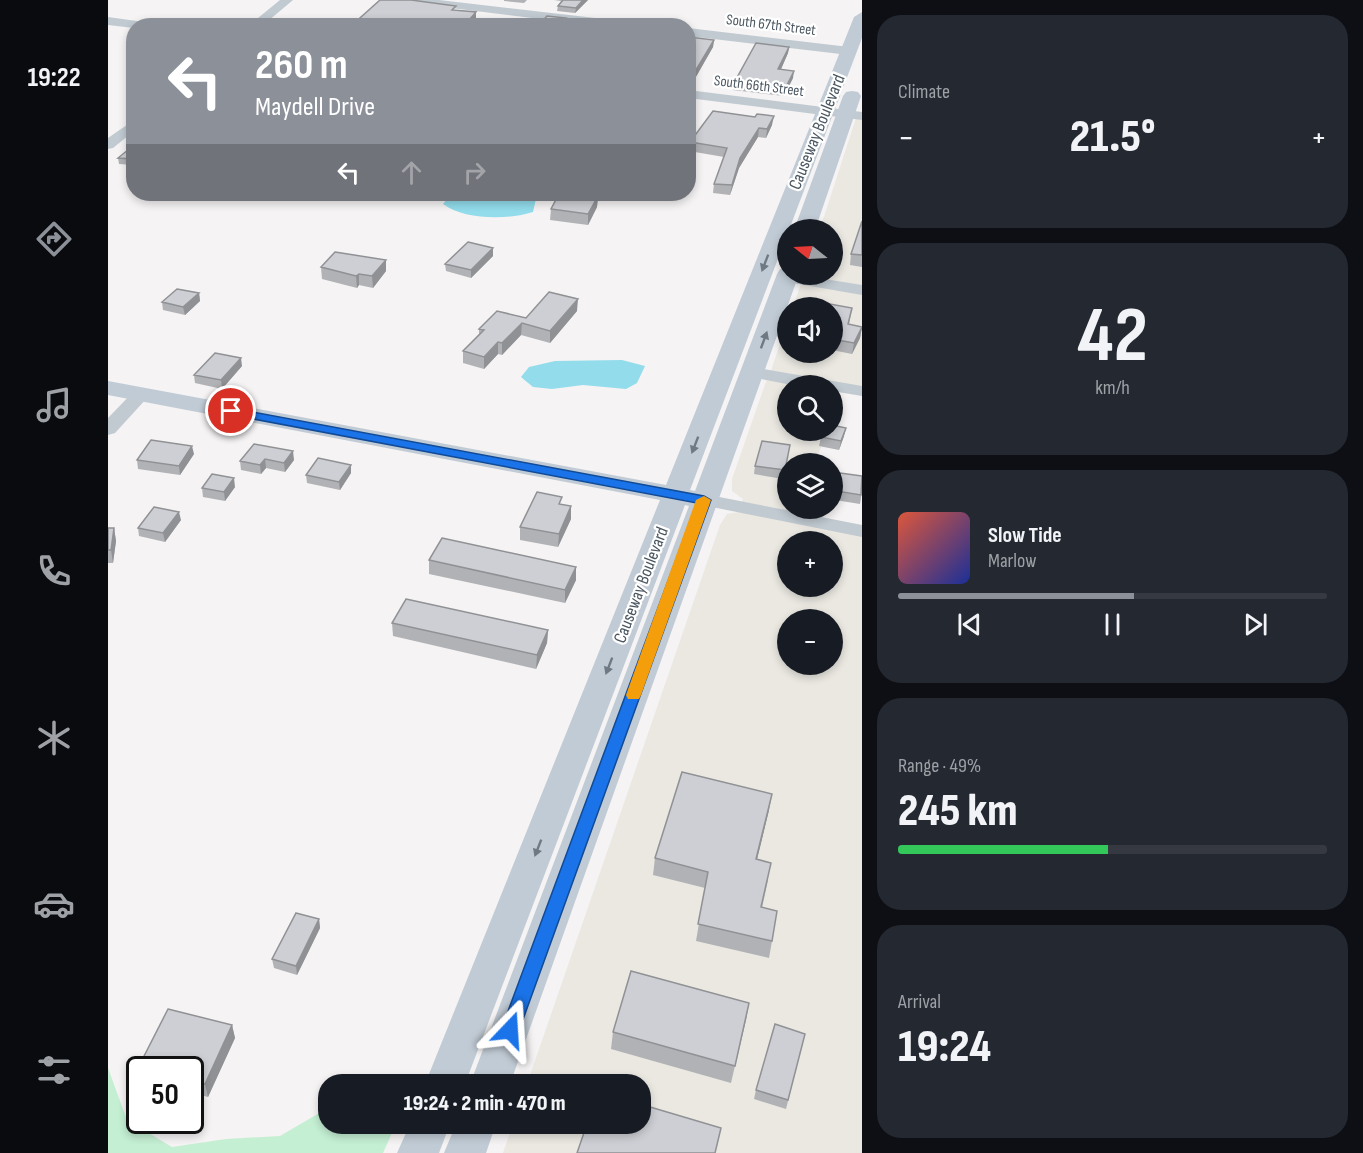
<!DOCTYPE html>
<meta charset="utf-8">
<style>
body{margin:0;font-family:"Sofia Sans Condensed",sans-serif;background:#242831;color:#f1f3f6;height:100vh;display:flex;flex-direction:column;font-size:22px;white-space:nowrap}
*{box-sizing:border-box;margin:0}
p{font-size:20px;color:#9ea1a6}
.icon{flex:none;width:33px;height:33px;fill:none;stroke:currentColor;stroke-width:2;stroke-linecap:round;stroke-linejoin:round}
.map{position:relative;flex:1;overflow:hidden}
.sheet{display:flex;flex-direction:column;gap:15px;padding:15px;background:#0d0f14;width:501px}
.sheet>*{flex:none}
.banner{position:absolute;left:18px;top:18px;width:570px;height:183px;border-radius:24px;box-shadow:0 3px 9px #0003;background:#8c9099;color:#fff;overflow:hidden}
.needle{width:39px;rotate:288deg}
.buttons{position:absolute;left:669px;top:219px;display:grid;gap:12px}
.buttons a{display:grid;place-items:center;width:66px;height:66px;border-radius:50%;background:#171b24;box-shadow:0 3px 9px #0003;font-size:30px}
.speed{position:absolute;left:18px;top:1056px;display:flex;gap:12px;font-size:30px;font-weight:700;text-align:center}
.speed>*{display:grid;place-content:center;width:78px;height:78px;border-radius:50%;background:#171b24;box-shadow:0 3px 9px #0003;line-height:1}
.speed .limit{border:3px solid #111;border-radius:9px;background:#fff;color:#111}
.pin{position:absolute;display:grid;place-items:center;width:51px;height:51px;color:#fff;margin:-26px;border:3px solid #fff;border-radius:50%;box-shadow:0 2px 6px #0007}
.me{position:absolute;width:66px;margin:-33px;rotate:20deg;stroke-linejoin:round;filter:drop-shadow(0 0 4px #0008)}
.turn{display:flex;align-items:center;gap:21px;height:126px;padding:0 30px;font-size:27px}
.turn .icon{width:78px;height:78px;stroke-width:2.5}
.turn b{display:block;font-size:42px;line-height:51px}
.lanes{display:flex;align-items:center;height:57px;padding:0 30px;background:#0003;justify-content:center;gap:30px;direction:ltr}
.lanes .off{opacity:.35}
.big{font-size:45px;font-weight:800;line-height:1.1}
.sheet .widget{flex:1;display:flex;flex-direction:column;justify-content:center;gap:9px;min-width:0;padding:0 21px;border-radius:24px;background:#242831}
.sheet .dial{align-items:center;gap:0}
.dial b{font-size:78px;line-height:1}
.song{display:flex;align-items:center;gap:18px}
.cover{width:72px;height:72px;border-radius:9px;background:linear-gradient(135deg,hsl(10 70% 55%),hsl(230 70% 35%))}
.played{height:6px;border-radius:3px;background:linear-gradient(90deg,#8c9099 55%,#363941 55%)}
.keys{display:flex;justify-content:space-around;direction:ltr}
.heat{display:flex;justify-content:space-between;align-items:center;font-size:33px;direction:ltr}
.charge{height:9px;border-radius:4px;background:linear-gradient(90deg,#34c759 49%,#363941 0)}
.trip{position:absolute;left:210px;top:1074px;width:333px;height:60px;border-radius:24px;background:#171b24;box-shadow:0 3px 9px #0003;font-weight:800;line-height:60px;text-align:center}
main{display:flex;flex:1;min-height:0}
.tab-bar{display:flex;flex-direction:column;width:108px;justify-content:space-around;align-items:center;background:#090b0e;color:#9ea1a6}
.tab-bar .icon{width:42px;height:42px}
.tab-bar .current{color:#8c9099}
.tab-bar b{font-size:27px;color:#f1f3f6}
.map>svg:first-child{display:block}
</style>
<main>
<nav class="tab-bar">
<b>19:22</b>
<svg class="icon current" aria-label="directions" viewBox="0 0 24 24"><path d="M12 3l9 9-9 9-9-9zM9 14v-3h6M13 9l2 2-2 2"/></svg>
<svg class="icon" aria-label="music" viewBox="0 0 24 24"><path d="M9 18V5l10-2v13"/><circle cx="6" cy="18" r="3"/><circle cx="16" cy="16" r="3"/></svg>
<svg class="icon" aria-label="phone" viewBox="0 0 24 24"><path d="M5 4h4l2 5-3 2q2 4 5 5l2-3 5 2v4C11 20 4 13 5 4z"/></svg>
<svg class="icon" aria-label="climate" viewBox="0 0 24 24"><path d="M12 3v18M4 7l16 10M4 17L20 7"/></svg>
<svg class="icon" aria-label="car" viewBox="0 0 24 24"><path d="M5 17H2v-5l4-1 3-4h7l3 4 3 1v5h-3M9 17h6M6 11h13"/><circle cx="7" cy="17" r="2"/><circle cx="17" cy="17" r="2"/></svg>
<svg class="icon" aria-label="filters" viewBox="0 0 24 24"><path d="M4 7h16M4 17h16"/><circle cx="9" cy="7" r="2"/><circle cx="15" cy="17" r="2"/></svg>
</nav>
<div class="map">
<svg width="754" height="1153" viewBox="0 0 754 1153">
<rect width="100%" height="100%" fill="#f5f3f3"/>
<!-- commercial -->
<path fill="#eae8e1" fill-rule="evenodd" d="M748,118L754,119V287L695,277L696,275L724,274V230L712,229Z
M693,284L754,293V387L663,371L679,322L680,352H724V308L685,307Z
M659,379L699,385L680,386V430L719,431L707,463L680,464V508L691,509L689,513L634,502L635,499L624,491V479Z
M631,512L754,536V1153H395L405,1124H532V1084H419L612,525L619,514ZM680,542H724V586H680ZM680,620H724V664H680Z"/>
<!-- green -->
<path fill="#c4efd3" d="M0,1068L19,1120L64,1147L118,1139L172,1136L220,1108V1124H288L275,1153H0Z"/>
<!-- water -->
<path fill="#92dceb" d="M343,194H429L425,212C400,220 356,220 335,204Z
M514,360L537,366L529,383L518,389L475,385L444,389L425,387L413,377L421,367L447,361Z"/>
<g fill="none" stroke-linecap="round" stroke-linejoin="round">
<!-- street -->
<path fill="#c1cad1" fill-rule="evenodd" d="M172,0H185L154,26H140Z
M296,0H331L522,22L528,26H488L302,3Z
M0,17L36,22L42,26H26V28L0,25Z
M580,28L741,47L747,51L741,55L580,36Z
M580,90L754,112V120L580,98Z
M26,120V131L5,148L0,149V138Z
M679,273L754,285V295L673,281L671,278Z
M644,367L754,386V396L724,391V386H689L638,376L635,372L638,368Z
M33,389L39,390L42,394L39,398L7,433L0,435V418L27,390Z
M596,494L754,525V537L589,504L586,500L589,496Z"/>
<!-- secondary -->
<path fill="#c1cbd5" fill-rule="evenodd" d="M754,12V38L582,490L587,491L669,274L672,269L680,268V274H691L402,1084H362L581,506L577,505L357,1084H317L552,500L0,395V381L558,485L746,17Z
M744,91L750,92L753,96L707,230H686L735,96L738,92Z
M302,1124H342L331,1153H289Z
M348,1124H388L378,1153H336Z"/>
</g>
<!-- wall -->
<path fill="#b0b2b6" d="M396,0H419L416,3L396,1Z
M446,0H480L467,13L449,11L450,6L453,1Z
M580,38L606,40L605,47L585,82H580Z
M681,47L680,53L673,69L685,78L676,96L625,90L626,83Z
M664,125L658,138L650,137L631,168L622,195L605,193L606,184L616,157L581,151L582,142Z
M26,145V165L11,164L10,158Z
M490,196L489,207L480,225L442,220L443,209Z
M754,221V267L742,265L743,254Z
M385,248V256L363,278L338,271L337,264Z
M278,260V271L265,288L251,285L249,288L214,279L213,267Z
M91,293L92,301L77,315L55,310L54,302Z
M724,308H744L741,324L754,327L752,338L744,354L724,350Z
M469,311L442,343L413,335L394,355L390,354L376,369L355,363V351L371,334V329L418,318Z
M134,366L114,389L87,383L86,375Z
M736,436L731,450L711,446L713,437Z
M146,444L186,460L177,472L158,468L153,474L133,470L132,461Z
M682,445L675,479L646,474L647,466Z
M86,454L72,475L30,469L29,460Z
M243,465V473L232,490L199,483L198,475Z
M732,473L754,491L752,504L727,500Z
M127,487L117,501L95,497L94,488Z
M463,519L450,547L412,540V527Z
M73,520L57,542L31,536L30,528Z
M0,528H6L8,541L5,563H0Z
M321,560L468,567V580L457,603L321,574Z
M284,623L440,630L439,643L428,669L285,636Z
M661,810L649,859L660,880L654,908L664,941L661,958L588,941L597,888L545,875L547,858Z
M211,919L212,928L189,975L166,968L164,959Z
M641,1003L623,1083L503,1049L505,1032Z
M124,1025L127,1038L100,1097L82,1092V1070H32L31,1066Z
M697,1034L678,1109L646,1099L648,1090Z"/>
<!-- shaded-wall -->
<path fill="#909194" d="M475,0H480L467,13L468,8Z
M368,12V18L361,26H356Z
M606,40L605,47L585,82V75Z
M681,47L680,53L670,76V69Z
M686,71L685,78L676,96L677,89Z
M666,116L664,125L658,138L659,129Z
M651,128L650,137L631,168L622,195L624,185L632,158Z
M490,196L489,207L480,225V214Z
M385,248V256L363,278V270Z
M278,260V271L265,288L264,276Z
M251,274V285L249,288L248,276Z
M91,293L92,301L77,315L75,307Z
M470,299L469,311L442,343V331Z
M414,323L413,335L394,355V343Z
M754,327L752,338L744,354L746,343Z
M390,342V354L376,369V357Z
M133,358L134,366L114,389L113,380Z
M738,428L736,436L731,450L733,441Z
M84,446L86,454L72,475L71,466Z
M185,451L186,460L177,472L176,463Z
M157,459L158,468L153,474L152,465Z
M243,465V473L232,490L231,482Z
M126,478L127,487L117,501L116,492Z
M463,506V519L450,547L451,534Z
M71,512L73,520L57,542L55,533Z
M6,528L8,541L5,563L3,550Z
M468,567V580L457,603V590Z
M440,630L439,643L428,669L429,655Z
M664,794L661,810L645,876L648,859Z
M211,919L212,928L189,975L188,966Z
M641,1003L638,1020L623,1083L627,1066Z
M124,1025L127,1038L100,1097L97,1084Z"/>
<!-- building -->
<path fill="#cdcfd4" stroke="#909194" stroke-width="1.5" d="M272,0H303L348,6L344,10L368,12L356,26H243Z
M455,0H475L468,8L450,6Z
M439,16L458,18L456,20H459L454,26H430Z
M581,37L606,40L585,75H580Z
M648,43L681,47L670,69L686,71L677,89L626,83Z
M605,111L647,117L649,114L666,116L659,129L651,128L632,158L624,185L606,184L619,148L582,142Z
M26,145V159L10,158Z
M451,194H473L490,196L480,214L443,209Z
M754,221V255L743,254Z
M360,242L385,248L363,270L337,264Z
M227,252L278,260L264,276L251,274L248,276L213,267Z
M69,289L91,293L75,307L54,302Z
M441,292L470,299L442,331L414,323L394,343L390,342L376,357L355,351L376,330L371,329L389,311L418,318Z
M700,300L744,308L740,324L754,327L746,343L724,339V308H696Z
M107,353L133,358L113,380L86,375Z
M724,425L738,428L733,441L713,437L715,430H724Z
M43,440L84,446L71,466L29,460Z
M654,441L682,445L677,470L647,466Z
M146,444L185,451L176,463L157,459L152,465L132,461Z
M210,458L243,465L231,482L198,475Z
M732,473L754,476L753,495L728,491Z
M104,474L126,478L116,492L94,488Z
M429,492L454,497L451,504L463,506L451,534L412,527Z
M46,507L71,512L55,533L30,528Z
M0,528H6L3,550H0Z
M334,538L468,567L457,590L321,560Z
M298,599L440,630L429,655L284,623Z
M574,772L664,794L648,859L663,863L653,907L669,911L664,941L590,924L600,872L547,858Z
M188,913L211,919L188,966L164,959Z
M523,971L641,1003L627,1066L505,1032Z
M60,1009L124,1025L97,1084L82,1080V1070H44L31,1066Z
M667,1024L697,1034L680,1100L648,1090Z
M532,1104L613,1128L607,1153H469L479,1124H532Z"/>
<!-- one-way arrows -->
<defs><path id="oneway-solid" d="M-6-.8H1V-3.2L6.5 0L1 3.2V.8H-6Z" transform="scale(1.5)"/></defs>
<g fill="#6e7983">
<use href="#oneway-solid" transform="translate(657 263) rotate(111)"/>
<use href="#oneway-solid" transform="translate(656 340) rotate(-70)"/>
<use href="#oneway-solid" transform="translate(587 445) rotate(111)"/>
<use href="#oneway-solid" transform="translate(501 666) rotate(111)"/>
<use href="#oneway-solid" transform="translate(430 848) rotate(111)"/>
</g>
<!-- route -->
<path fill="#1a73e8" stroke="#114b97" stroke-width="1.5" d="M123,408L596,496L603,500L409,1036L402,1038L396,1036L393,1030L589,503L119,414L117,411Z"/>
<!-- slow -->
<path fill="#f59e0b" d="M596,496L603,500L533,695L531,699H520L518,695L588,500Z"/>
<g text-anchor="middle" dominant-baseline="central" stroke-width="4.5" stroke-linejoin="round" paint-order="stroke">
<!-- far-street labels -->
<g font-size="15" fill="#4a5660" stroke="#fff">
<text transform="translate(663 25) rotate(7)">South 67th Street</text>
<text transform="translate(651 86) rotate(7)">South 66th Street</text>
</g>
<!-- street labels -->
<g font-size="18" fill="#4a5660" stroke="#fff">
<text transform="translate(709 132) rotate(-68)">Causeway Boulevard</text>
<text transform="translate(533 585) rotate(-69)">Causeway Boulevard</text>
</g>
</g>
</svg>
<div class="buttons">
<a><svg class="needle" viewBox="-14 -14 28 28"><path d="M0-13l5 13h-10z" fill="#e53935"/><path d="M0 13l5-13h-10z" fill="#9ea1a6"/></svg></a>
<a><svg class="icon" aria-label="sound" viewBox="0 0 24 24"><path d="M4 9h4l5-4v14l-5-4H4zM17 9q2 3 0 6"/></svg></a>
<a><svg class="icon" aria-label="search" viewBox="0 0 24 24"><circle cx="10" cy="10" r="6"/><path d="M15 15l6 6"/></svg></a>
<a><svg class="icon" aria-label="layers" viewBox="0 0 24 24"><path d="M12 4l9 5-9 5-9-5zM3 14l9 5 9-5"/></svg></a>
<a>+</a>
<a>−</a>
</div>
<div class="speed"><div class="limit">50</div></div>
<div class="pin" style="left:123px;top:411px;background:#d93025"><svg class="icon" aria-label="arrive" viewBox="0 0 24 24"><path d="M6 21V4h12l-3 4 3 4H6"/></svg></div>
<svg class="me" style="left:402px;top:1030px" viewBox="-20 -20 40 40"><path d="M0-17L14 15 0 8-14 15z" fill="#1a73e8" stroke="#fff" stroke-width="4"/></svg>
<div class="trip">19:24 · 2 min · 470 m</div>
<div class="banner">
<div class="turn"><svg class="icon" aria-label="left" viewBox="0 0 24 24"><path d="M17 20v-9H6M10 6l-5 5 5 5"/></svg><div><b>260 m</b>Maydell Drive</div></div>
<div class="lanes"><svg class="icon" aria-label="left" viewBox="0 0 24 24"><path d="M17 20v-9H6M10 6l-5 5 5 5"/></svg><svg class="icon off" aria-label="ahead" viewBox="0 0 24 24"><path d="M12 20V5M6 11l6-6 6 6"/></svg><svg class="icon off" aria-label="right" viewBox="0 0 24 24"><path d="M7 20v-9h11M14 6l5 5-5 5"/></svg></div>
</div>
</div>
<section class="sheet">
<div class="widget"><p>Climate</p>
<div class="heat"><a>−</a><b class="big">21.5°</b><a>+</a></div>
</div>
<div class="widget dial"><b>42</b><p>km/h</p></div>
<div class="widget">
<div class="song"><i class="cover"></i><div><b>Slow Tide</b><p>Marlow</p></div></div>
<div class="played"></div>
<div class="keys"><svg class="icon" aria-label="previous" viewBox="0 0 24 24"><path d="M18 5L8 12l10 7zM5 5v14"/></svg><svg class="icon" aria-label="pause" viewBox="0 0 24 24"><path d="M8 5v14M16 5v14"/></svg><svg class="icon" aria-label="next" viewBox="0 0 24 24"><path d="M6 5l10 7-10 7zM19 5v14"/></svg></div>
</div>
<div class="widget"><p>Range · 49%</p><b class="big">245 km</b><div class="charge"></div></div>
<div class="widget"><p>Arrival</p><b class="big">19:24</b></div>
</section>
</main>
